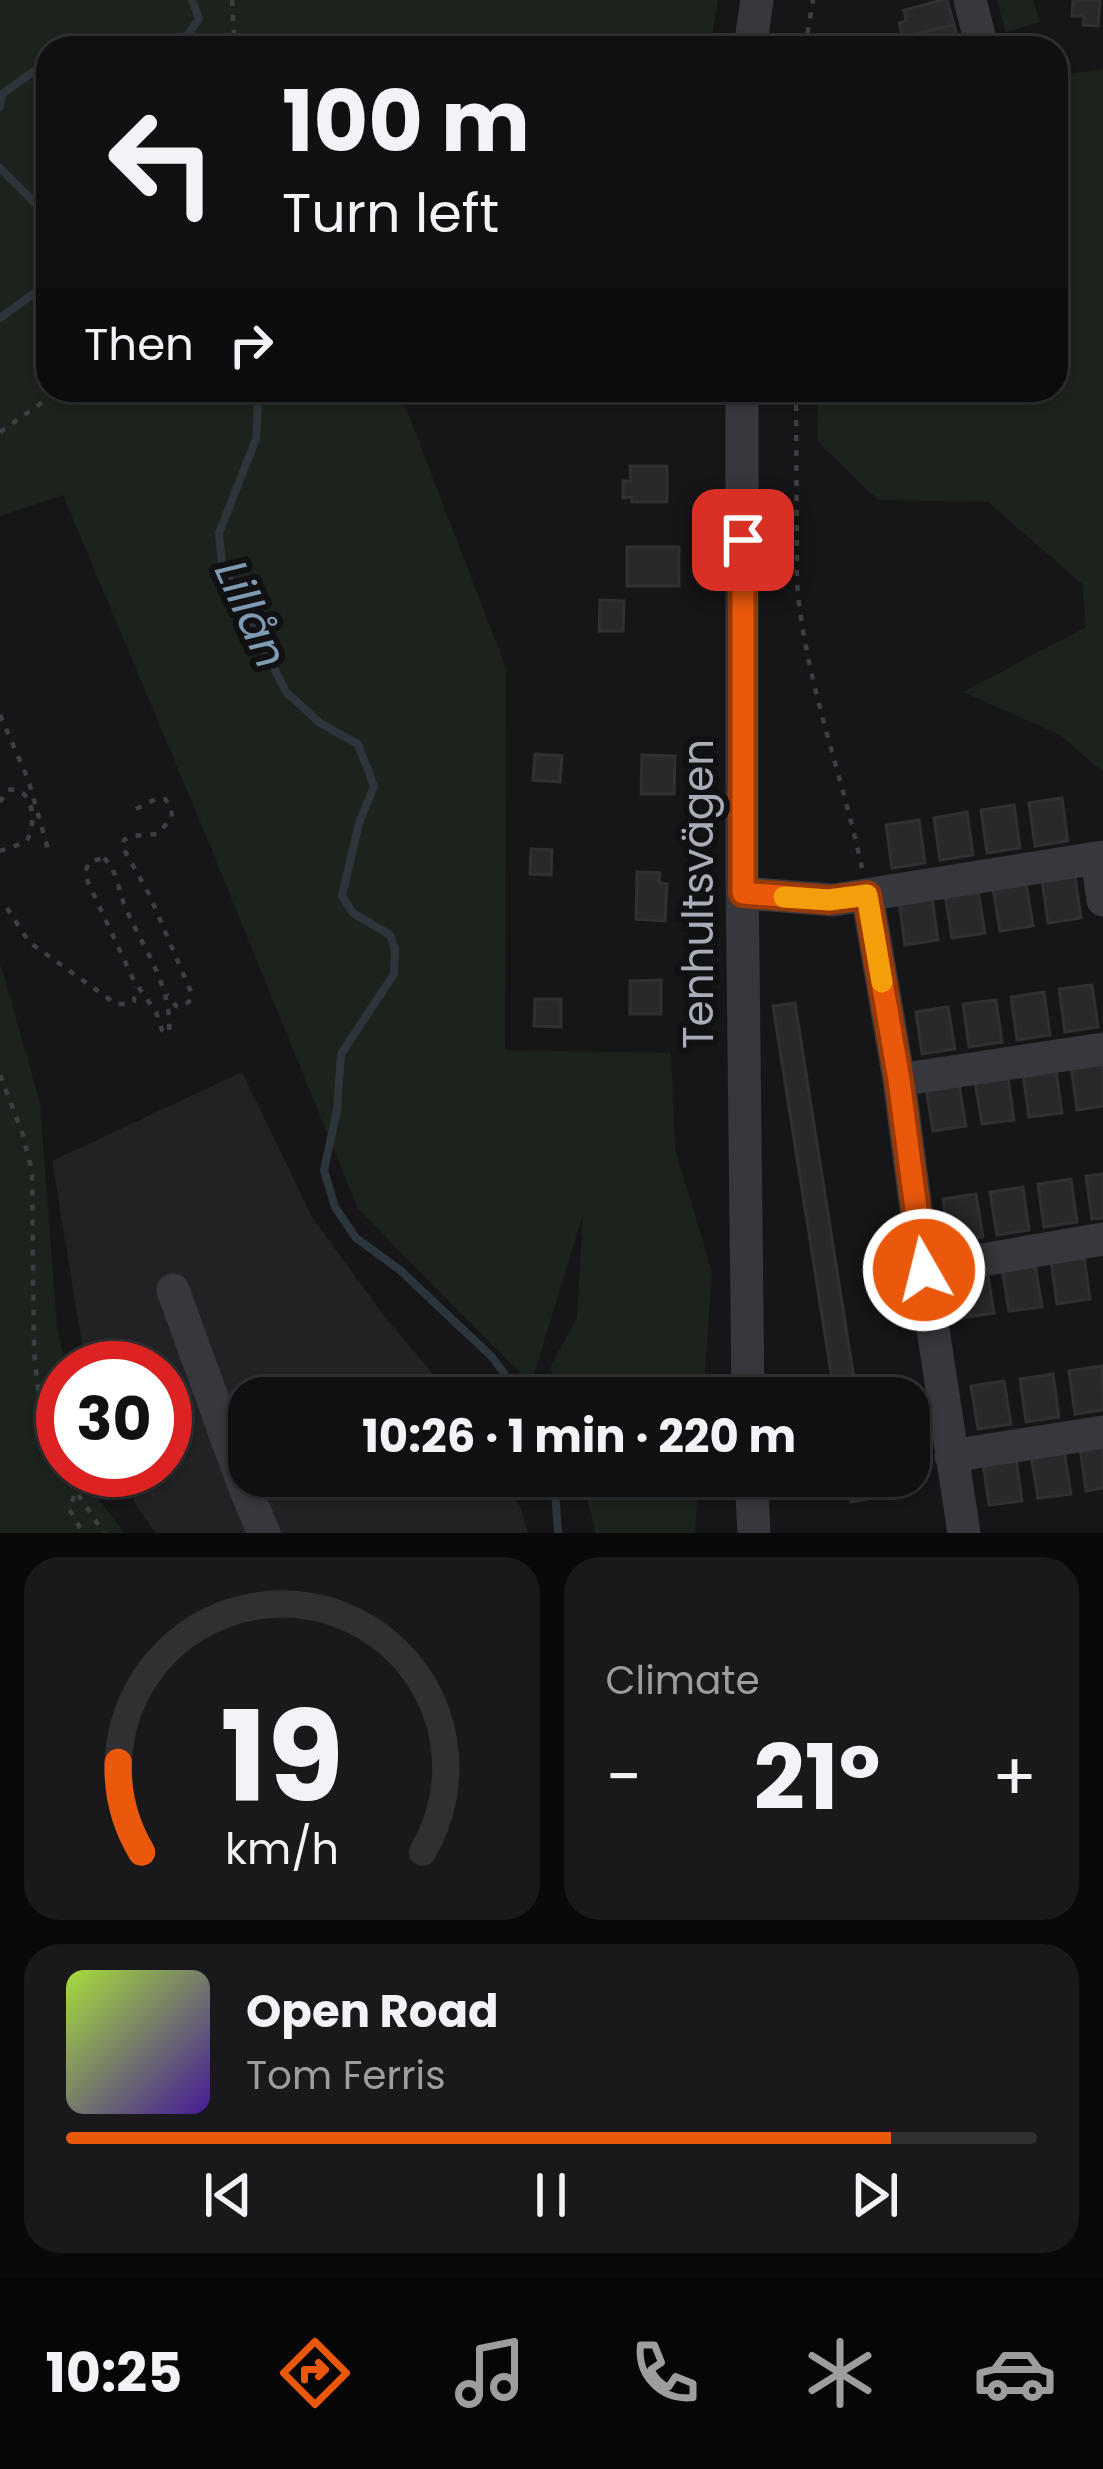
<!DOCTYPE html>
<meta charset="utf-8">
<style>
body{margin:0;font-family:Poppins,sans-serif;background:#19191b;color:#f1f3f6;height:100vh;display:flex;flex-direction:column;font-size:45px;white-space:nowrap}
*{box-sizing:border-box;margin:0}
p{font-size:39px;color:#9c9d9f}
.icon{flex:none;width:66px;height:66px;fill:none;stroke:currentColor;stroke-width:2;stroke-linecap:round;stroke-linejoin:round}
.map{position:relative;height:1533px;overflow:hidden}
.side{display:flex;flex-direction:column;gap:24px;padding:24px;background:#09090a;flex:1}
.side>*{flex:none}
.banner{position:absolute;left:36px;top:36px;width:1032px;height:366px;border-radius:36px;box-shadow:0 3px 9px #0004,0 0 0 3px #303032;background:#101012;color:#f1f3f6;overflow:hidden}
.speed{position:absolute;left:36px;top:1341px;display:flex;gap:24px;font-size:60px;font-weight:700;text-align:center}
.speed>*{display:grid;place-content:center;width:156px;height:156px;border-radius:50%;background:#101012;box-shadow:0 3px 9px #0004,0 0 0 3px #303032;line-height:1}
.speed .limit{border:18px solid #d22;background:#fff;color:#111}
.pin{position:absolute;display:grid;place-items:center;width:102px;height:102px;color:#fff;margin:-51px;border-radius:24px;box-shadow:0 6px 18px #0006}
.me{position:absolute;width:132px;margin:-66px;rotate:352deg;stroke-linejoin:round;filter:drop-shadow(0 0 9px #0008)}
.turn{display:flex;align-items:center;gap:42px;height:252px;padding:0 48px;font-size:54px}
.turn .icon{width:156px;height:156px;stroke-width:2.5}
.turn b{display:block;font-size:84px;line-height:102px}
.then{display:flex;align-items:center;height:114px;padding:0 48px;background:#0003;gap:24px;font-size:45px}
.big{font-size:90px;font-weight:700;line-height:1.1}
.side .card{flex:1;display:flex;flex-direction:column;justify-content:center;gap:18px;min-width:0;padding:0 42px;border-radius:36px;background:#19191b}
.side .dial{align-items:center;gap:0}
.dial svg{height:312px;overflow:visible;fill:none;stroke:#303032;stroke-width:7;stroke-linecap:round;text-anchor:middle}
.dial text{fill:#f1f3f6;stroke:none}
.song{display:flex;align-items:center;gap:36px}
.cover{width:144px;height:144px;border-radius:18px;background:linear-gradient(135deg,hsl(80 70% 55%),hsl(260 70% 35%))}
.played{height:12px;border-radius:6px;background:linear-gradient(90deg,#ea580c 85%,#303032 85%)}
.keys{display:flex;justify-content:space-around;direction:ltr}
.heat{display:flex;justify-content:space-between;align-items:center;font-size:66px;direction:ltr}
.side .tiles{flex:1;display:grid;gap:24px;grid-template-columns:1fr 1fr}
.card:last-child{grid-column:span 2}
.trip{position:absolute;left:228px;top:1377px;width:702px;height:120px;border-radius:36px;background:#101012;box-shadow:0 3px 9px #0004,0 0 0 3px #303032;font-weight:700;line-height:120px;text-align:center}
.tabs{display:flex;height:192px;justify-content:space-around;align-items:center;background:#060607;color:#9c9d9f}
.tabs .icon{width:84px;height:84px}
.tabs .selected{color:#ea580c}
.tabs b{font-size:54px;color:#f1f3f6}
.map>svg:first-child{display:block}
</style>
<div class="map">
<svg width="1103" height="1533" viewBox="0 0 1103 1533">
<rect width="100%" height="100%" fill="#161618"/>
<!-- built -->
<path fill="#222225" d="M242,1072L312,1217L382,1313L453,1398H249V1476H502L521,1509L528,1533H156L137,1507L121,1470H165V1368H86L52,1161Z"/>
<!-- green -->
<path fill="#1c231d" d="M0,0H718L710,48H48V390H399L506,668L505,1050L671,1053L675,1149L712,1272L703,1398H559L550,1367L577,1318L583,1214L531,1384L358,1209L204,831L63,495L0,516Z
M997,0H1033L1040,22L1006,32Z
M1103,69V772L1060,735L963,692L1086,627L1082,584L988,502L878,500L818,442L817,390H1056V76Z
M0,962L40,1103L57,1326L66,1368H63V1470H87L92,1490L124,1533H0Z
M581,1476H698L695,1533H596Z"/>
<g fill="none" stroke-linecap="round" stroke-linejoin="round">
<!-- stream -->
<path stroke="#2c353c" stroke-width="8" d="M72,48C106,32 160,59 187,35C192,30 195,24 199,19L192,0
M0,107L2,94L48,61
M0,168L48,216
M0,318L48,283
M254,390L258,402L256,439L219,533L222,564L286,692L320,723L358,744L374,786L359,823L342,896L353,913L390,935L395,949L394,974L341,1054L337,1110L324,1170L335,1207L356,1238L400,1270L492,1357L522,1398
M554,1476L558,1533"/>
</g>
<!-- building -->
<path fill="#29292c" stroke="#303034" stroke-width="3" d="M942,0H947L954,25L903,37L899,23L906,21L904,10Z
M1073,0H1100L1098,26L1083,25L1084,16H1072Z
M954,25L960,48H905L903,37Z
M630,466H667V502H632V497L623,498V481H631Z
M627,547H679V586H627Z
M600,600L624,601L623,631H599Z
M535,754L562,756L560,782L533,780Z
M642,755L675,756L674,794H641Z
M1062,798L1068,841L1035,846L1029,803Z
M1014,805L1020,848L987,853L981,810Z
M967,812L973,855L940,860L934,818Z
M919,820L925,863L892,868L886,825Z
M531,849L552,850L551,875L530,874Z
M637,872L660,873L659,883L667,884L665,921L636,919Z
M1075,876L1081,918L1048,923L1042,881Z
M1026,883L1033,926L1000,931L993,888Z
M978,890L985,933L952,938L945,895Z
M932,897L938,940L905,945L899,902Z
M661,980V1014H630V981Z
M1092,985L1098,1027L1065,1032L1059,989Z
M1044,992L1050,1035L1017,1040L1011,997Z
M535,999H561V1027L534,1026Z
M996,1000L1002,1042L969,1047L963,1004Z
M795,1003L857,1398H835L773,1006Z
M948,1007L955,1049L922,1054L916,1012Z
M1103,1062V1106L1077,1110L1071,1067Z
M1056,1070L1062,1113L1029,1117L1023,1075Z
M1008,1077L1014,1120L982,1124L975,1082Z
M959,1084L966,1126L933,1131L926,1088Z
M1103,1174V1218L1092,1219L1086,1176Z
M1071,1179L1077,1222L1044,1227L1038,1184Z
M1023,1187L1029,1230L997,1235L990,1192Z
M976,1194L983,1237L950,1242L943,1199Z
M1084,1256L1090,1299L1057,1304L1051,1261Z
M1035,1264L1042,1307L1009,1311L1002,1269Z
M987,1270L994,1313L961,1318L954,1275Z
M1102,1366L1103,1410L1075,1414L1069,1371Z
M1053,1374L1059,1417L1026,1422L1020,1379Z
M1004,1381L1011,1424L978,1429L971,1386Z
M1103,1445V1488L1086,1491L1080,1448Z
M1064,1451L1071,1494L1038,1498L1031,1456Z
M1016,1458L1022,1501L989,1505L983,1463Z
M847,1476H869L873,1498L851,1502Z"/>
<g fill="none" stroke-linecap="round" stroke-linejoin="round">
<!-- path -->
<path stroke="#3d3f44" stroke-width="4.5" stroke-dasharray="6 9" stroke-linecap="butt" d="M232,0L235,48
M805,48L813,0
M796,390L797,583C805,681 842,773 862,868
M0,432L44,401L53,390
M0,715L28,779L50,856
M0,802L7,790C35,785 37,825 26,842L0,851
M136,809L156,799H165L171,807L172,817L158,834L131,836L124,840L122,846L149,894L191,992V1000L182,1007L176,1006L167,994
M104,858C118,871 118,891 126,909C144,950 172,985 169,1033L162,1030L156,1012L134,981L88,882L85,873L89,862Z
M7,908L29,942L116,1004H130L134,1001L135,987
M0,1075L22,1132L32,1171L34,1352L42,1424L56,1462L104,1533
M74,1496L69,1509L83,1533"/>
<!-- minor -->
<path stroke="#37383d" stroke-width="33" d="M970,0L982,47
M750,48L757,0
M742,390V873L748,1398
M1097,858L1103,900
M743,893L834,900L1103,857
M867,895L899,1080L924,1270L964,1533
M899,1080L1103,1049
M924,1270L1103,1239
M173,1290L246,1491L264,1533
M951,1456L1103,1432
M751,1476L754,1533"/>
</g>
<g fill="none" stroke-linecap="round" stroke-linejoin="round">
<defs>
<path id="route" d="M743,540V893L829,900L867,895L899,1080L924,1270"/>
</defs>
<!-- route casing -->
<use href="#route" stroke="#983908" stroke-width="30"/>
<!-- route -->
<use href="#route" stroke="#ea580c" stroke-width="21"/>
<!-- slow -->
<path stroke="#f59e0b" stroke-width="21" d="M784,897L829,900L867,895L882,982"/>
</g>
<g text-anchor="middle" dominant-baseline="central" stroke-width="12" stroke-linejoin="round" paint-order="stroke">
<!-- street labels -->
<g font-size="42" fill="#a8adb8" stroke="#111113">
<text transform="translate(698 894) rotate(-90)">Tenhultsvägen</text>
</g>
<!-- water labels -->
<g font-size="45" font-style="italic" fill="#7f9bb3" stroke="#111113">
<text transform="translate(251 614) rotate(66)">Lillån</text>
</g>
</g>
</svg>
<div class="speed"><div class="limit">30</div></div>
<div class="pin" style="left:743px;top:540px;background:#d93025"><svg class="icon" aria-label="arrive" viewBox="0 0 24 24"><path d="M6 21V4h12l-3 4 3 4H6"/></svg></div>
<svg class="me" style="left:924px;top:1270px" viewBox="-20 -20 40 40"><circle r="17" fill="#ea580c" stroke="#fff" stroke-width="3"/><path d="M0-11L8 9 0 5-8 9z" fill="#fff"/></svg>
<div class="trip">10:26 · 1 min · 220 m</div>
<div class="banner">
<div class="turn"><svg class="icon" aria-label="left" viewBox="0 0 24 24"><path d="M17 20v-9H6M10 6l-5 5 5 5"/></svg><div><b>100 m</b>Turn left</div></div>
<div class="then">Then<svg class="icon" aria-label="right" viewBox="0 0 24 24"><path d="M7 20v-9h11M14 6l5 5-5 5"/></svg></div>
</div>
</div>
<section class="side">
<div class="tiles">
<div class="card dial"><svg viewBox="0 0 100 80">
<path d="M14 69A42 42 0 1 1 86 69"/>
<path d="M14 69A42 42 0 0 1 8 46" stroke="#ea580c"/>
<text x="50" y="56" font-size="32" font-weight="700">19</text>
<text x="50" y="72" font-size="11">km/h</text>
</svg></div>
<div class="card"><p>Climate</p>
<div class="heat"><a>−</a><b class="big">21°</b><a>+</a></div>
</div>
<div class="card">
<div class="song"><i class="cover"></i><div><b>Open Road</b><p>Tom Ferris</p></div></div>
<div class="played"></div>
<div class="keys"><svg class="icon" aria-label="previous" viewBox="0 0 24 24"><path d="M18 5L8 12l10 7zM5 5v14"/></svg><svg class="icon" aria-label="pause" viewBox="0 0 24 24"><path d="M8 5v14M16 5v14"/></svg><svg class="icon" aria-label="next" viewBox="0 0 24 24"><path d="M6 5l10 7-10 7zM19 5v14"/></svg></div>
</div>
</div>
</section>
<nav class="tabs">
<b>10:25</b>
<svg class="icon selected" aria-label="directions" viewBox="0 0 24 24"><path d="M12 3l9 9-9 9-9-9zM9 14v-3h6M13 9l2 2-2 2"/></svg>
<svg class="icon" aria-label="music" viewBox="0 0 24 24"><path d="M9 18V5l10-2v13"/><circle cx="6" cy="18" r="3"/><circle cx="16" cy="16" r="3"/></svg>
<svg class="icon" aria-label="phone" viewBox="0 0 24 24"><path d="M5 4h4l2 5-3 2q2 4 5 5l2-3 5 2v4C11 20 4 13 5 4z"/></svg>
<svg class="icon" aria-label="climate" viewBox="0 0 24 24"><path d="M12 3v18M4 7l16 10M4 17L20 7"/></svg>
<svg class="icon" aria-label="car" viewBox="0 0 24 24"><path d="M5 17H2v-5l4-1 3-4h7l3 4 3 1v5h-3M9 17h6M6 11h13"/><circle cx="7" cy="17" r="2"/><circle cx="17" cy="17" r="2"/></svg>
</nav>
